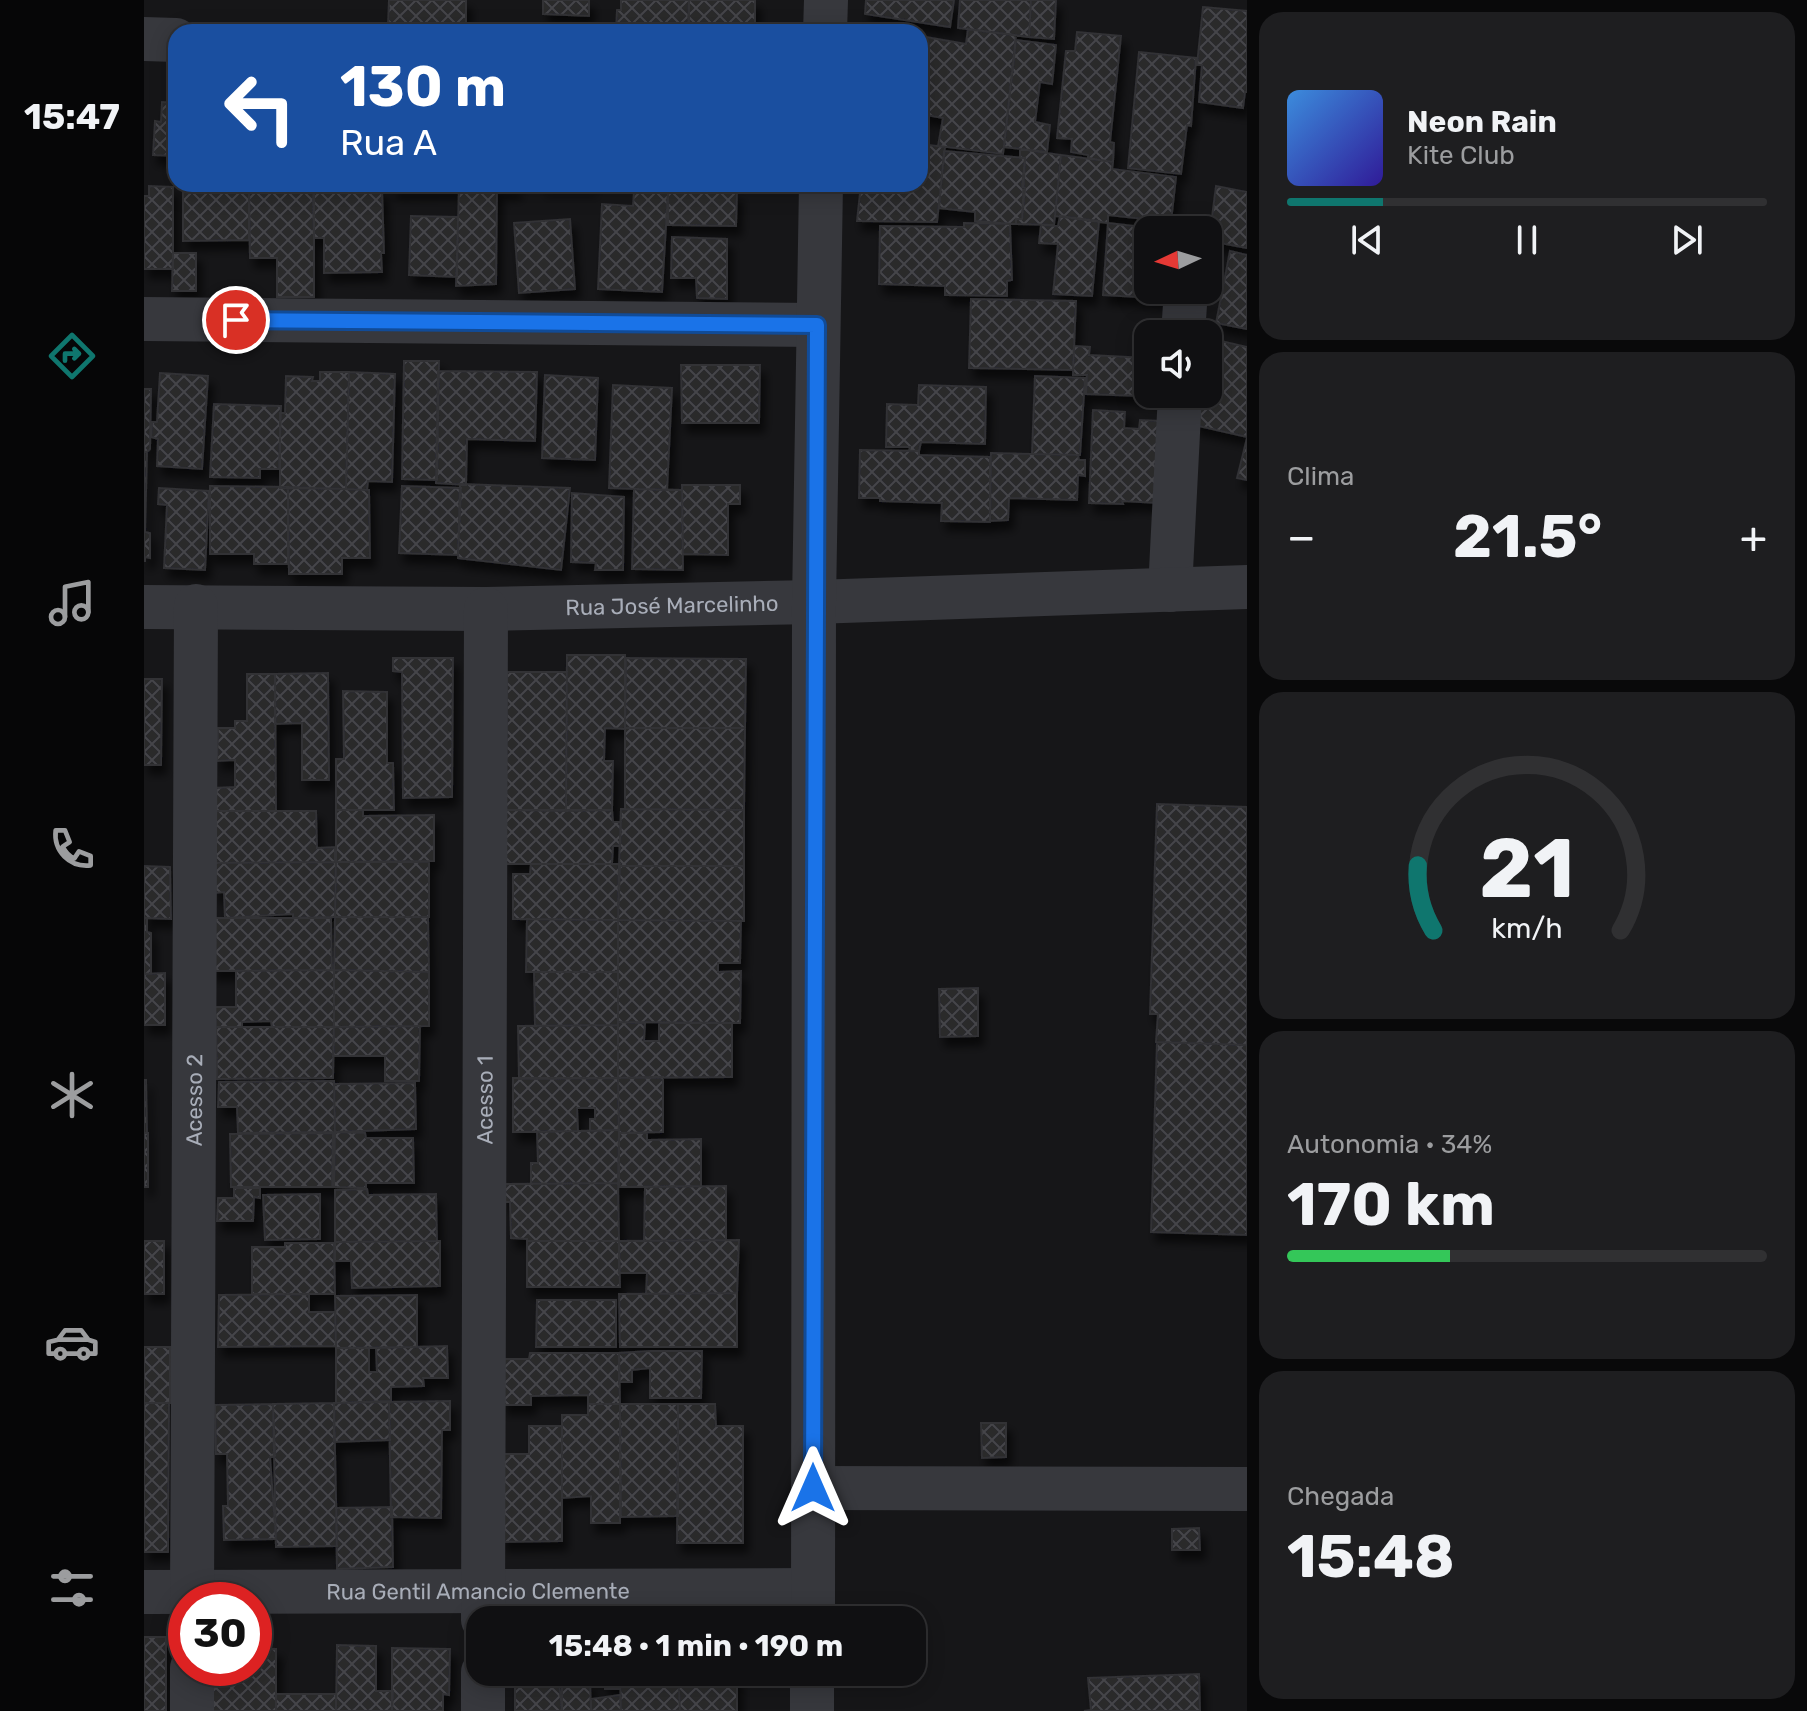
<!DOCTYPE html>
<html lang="pt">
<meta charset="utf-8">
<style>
body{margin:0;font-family:Rubik,sans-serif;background:#1e1e20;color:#f1f3f6;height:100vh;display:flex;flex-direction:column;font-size:30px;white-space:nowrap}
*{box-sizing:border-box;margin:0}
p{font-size:26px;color:#9c9d9f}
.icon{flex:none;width:44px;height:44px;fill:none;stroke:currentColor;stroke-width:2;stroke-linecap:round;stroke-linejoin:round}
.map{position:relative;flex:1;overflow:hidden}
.sheet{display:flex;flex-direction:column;gap:12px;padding:12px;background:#09090a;width:560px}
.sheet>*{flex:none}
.banner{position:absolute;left:24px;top:24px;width:760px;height:168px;border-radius:24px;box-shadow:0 4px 20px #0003,0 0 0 2px #303032;background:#1a4fa0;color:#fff;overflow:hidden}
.needle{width:52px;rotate:266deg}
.fabs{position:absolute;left:990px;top:216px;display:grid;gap:16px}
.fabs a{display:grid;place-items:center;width:88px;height:88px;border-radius:16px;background:#101012;box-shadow:0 4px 20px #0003,0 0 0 2px #303032;font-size:40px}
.speed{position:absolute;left:24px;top:1582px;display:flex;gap:16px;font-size:40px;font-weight:700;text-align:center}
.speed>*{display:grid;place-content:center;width:104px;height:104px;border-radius:50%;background:#101012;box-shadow:0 4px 20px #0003,0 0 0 2px #303032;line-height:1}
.speed .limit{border:12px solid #d22;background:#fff;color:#111}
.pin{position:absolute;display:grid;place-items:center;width:68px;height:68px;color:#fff;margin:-34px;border:4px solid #fff;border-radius:50%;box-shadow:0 2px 8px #0007}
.me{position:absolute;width:88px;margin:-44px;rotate:0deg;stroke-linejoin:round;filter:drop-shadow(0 0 6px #0008)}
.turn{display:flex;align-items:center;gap:28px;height:168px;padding:0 40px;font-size:36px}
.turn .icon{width:104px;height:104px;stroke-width:2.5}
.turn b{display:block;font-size:56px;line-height:68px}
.big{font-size:60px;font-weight:700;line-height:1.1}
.sheet .tile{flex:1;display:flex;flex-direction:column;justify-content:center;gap:12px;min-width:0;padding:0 28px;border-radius:24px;background:#1e1e20}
.sheet .dial{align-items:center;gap:0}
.dial svg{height:208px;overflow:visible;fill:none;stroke:#303032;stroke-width:7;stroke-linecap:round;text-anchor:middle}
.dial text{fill:#f1f3f6;stroke:none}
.song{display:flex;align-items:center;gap:24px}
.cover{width:96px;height:96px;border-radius:12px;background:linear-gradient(135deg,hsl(210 70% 55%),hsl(250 70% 35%))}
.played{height:8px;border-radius:4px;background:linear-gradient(90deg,#0f766e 20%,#303032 20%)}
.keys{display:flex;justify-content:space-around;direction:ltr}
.heat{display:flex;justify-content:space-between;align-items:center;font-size:44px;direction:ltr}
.charge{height:12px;border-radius:6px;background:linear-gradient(90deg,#34c759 34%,#303032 0)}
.trip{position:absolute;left:322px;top:1606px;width:460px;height:80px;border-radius:24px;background:#101012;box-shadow:0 4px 20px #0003,0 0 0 2px #303032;font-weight:700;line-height:80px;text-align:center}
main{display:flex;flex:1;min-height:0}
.menu{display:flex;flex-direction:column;width:144px;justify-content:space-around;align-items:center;background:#060607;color:#9c9d9f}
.menu .icon{width:56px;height:56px}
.menu .on{color:#0f766e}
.menu b{font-size:36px;color:#f1f3f6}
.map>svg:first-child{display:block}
</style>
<main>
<nav class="menu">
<b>15:47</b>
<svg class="icon on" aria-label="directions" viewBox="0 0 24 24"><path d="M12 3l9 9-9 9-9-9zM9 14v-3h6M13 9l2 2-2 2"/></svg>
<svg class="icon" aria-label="music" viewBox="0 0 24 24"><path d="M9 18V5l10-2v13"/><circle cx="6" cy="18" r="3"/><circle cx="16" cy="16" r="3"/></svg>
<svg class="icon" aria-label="phone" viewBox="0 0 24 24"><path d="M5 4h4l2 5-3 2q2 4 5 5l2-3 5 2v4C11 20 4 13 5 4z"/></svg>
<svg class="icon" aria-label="climate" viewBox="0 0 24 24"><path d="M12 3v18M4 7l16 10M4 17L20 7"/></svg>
<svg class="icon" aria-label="car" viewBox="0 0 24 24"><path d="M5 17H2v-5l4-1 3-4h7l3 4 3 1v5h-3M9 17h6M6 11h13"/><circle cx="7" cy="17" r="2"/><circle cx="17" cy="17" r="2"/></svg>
<svg class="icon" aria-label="filters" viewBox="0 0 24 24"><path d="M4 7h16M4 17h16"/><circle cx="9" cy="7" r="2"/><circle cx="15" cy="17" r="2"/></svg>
</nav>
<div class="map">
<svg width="1103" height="1711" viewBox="0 0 1103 1711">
<defs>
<pattern id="building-cross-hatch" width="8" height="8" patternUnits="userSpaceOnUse" patternTransform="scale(2)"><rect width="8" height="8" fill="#29292c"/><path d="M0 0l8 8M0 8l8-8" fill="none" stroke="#454548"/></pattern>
<filter id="shadow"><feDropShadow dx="5" dy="9" stdDeviation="4" flood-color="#0009"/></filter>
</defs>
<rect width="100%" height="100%" fill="#161618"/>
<!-- building -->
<path fill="url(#building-cross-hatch)" stroke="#303034" stroke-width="2" filter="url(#shadow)" d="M245,0H322V27L244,25Z
M399,0H445V16L399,14Z
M477,0H545L544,32L472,31L473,10H477Z
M545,0H611V30L545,29Z
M722,0H810L806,27L721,14Z
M816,0H887L885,37L814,28Z
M887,0H912L910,39L885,37Z
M1059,7L1103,11V92H1101L1099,108L1055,102L1058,65H1053Z
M824,29L872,35L859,154L794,146L799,118L776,114V36L822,44Z
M933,32L977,36L966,142L970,143L969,162L944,158V155L927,152L928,139L913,138L922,51H931Z
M872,40L912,45L908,84L896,82L891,122L906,125L903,152L860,147Z
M995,52L1052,58L1047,126L1043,125L1037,174L984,168Z
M18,102L32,103V156L9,155L11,121L17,122Z
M776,144L801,147L793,222L713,221L717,184H776Z
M876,149L917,155L910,225L872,224V219H878L881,188L878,187L881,158H876Z
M800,151L881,158L878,219H872V224H869L831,221V212L795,208Z
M917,155L969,162L968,169L1032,177L1027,222L964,215V223L911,216Z
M110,184H169L170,192L110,190Z
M169,184H211V190H169Z
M248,184H313V189L248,190Z
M313,184H372V190H315Z
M397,184H448L447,186H397Z
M5,186L29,187V269H0V196H5Z
M1072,186L1103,192V248L1065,241Z
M105,189L170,192V297H133V258H106Z
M238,189L240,253H237L238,272L180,273V238H170L169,190Z
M315,190H353L352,284L312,286Z
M490,191L524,192L518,292L454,289L458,204L489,206Z
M39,192L105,193V240L39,241Z
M524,192H593L592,226L524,225Z
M267,216L314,217L313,277L265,275Z
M916,216L955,221L948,296L909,294L914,244L895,243L897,225L914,226Z
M426,219L431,289L375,293L370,223Z
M820,223L866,224L868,280L863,281V296L801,295V286L735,284L736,226L820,227Z
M964,223L1024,230H1004V290H1032L1031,299L959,295Z
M528,237L583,239V299L553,298L552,278H527Z
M1086,251L1103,255V329L1072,323Z
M29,253H52V291H28Z
M827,299L932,301L929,370L825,368Z
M1064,338L1103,347V437L1050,425L1051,394H1064Z
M930,346L946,347L945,355L1004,358V394H1024V397L942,394L943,375H929Z
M260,361H295L293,480L258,479Z
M537,365H616L615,423H538Z
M294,371L393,372L391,441L323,439L322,485L292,483Z
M176,372H205L202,489L136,488V413H141L142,376L169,377L168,381H176Z
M205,372L251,374L248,482L224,481L223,490L202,489Z
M16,373L64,376L58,469L13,466L14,439L7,437L8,422H13Z
M401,375L454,378L451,460L398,458Z
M891,376L941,378L936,455L888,454Z
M469,385L528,388L523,490L465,488Z
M775,385L842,387L841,444L777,442L775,451H765L766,447H742L743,404L774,405Z
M0,389H7L6,449L3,452H0Z
M70,404L137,406L135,469H116V478L66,477Z
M949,410L981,412L980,428L995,429L996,420L1019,421L1014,503L978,501L979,504L945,503Z
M1103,438V480L1093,478Z
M716,450L775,451V455L846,457V522L797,521L798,503L736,501V498H715Z
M0,452H3L1,532L6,533V558L1,557V561H0Z
M847,453L934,455L935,460H941V476L934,475L933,500L865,498L864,520L846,521Z
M316,484L426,488L417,570L314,558Z
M538,485H596V504H584V555L539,554Z
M66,486L144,487V564H110V554H66Z
M258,486L317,488L314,555L255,553Z
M144,487L225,490L226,558H198V574H145Z
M15,488L65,491L61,570L20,568L23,505L14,504Z
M490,489L538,490L539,570L488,569Z
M428,493L480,497L479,570H451L452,563L427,562Z
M423,655H481V729L461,728L460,761H469L468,810L422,811Z
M249,658H309L308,797L259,798L258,672L249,671Z
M482,658L602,659L601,728H481Z
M363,672H423L422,811L362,810Z
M184,673L185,780H158V723L131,724V674Z
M103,674H131L132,811H69V788L91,787V760L73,761L74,728H91V721H103Z
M0,679H18L17,765H0Z
M199,691L243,692V763H249L250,810H192V759H200Z
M481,728H601L600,810L481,809Z
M1013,804L1103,807V1045L1012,1042L1014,1014H1006Z
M477,809L600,810V866H475Z
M192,810H219V816L290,815V861L192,862Z
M362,810H468L469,822H477L476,846H469L468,864H362Z
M69,811H172L173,848L191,847V862L69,863Z
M192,862L191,917L149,918V914L81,918L80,892L71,893V863Z
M192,862H285V917H191Z
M387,864H476L474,920L369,919V874H386Z
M0,866L26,867L27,919L0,918Z
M475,866H600V921L474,920Z
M191,917H284L285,972L190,970Z
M0,918H3V932L7,933V974H0Z
M67,918H187L188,970L67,971Z
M383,919L474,920V972H382Z
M474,920L597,921L596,963H574V972L597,971L596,1023L474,1022Z
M190,970V1027H128L127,1021L98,1022V1027H72L71,1007H92V971Z
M190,970L285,972V1026L190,1027Z
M390,972H474V1025L391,1026Z
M21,973V1025H0V974Z
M834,988V1036L796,1037L795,989Z
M474,1022L501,1023L500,1041H515V1023H588V1077L474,1078Z
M474,1025V1078L375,1079L374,1026Z
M276,1026L275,1081H241V1056H189L190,1027Z
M72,1027H190L189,1078L73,1079Z
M1013,1042L1103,1045V1235L1007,1232Z
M519,1077V1132L475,1133L474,1078Z
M369,1078H474L475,1130L446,1131V1119H451V1108H433L434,1131L369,1132Z
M0,1080H2L3,1133H0Z
M190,1081L191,1132L94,1133L93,1107H74L75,1082Z
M271,1083L272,1129L191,1132L190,1084Z
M475,1130L474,1183L387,1184V1163H394L393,1132Z
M191,1132L221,1133L222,1138H269L270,1183H222V1188L190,1187Z
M0,1133H4V1187H0Z
M189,1133L188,1187H87L86,1134Z
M475,1133H503V1140L557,1139V1186L475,1187Z
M474,1183L475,1241H383V1239L367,1238L366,1202H360V1184Z
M582,1186V1240L500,1241L501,1187Z
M90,1188H116V1198L110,1197L109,1221H73L74,1198H90Z
M223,1189L224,1195L292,1194L293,1241L191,1242V1190Z
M176,1194V1239L121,1240L119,1195Z
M595,1240L593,1293L502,1294L503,1273H475V1241Z
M0,1241H20V1294H0Z
M293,1241H296V1286L208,1288L207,1261H191V1242Z
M383,1241H475L476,1287H383Z
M141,1243H190L191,1294H108V1247H141Z
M593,1293V1347H476L475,1294Z
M165,1294V1312H191L192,1346L74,1347L75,1295Z
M273,1295V1347L192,1348L191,1296Z
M393,1300H472V1347H392Z
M303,1346L304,1378H279L280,1386L247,1387V1401L192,1403V1348H225V1372H233L232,1348Z
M0,1347H26V1403H0Z
M506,1351H558L557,1398H506V1368L488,1370V1382H475V1353Z
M386,1353H475L476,1404H444V1395L387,1396V1405H358L360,1359H385Z
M306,1401V1430H298L297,1518L247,1517L245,1402Z
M245,1402L246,1440L190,1442V1403Z
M0,1403H25L24,1552H0Z
M190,1403L193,1546L132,1547L129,1404Z
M129,1404L131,1456L126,1457L132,1539L80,1540L79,1506H84L83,1454H72L71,1405Z
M444,1404H476V1523H447V1496L418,1498V1415H444Z
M476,1404H534V1516L477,1517Z
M534,1404H571L572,1426H599V1543H533Z
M837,1423H862V1457L838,1458Z
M385,1426H418V1541L357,1542L358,1454H385Z
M248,1507L249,1567L193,1569L192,1508Z
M1055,1528L1056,1550H1028V1529Z
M0,1637H22V1711H0Z
M193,1645L232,1646V1691H249L248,1711H192Z
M110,1648L132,1649V1711H69V1685L77,1686V1668H110Z
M248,1648L306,1649L305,1695L299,1694V1711H248Z
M371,1672H414L418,1711H371Z
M446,1672H476V1689H461V1677H456V1674L446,1675Z
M476,1672H534L536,1711H477Z
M534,1672H593V1711H536Z
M1055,1674L1056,1711H940L947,1710L944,1678Z
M418,1682H446L447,1711H418Z
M132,1694H192V1711H132Z
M476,1695L477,1711H447V1699Z"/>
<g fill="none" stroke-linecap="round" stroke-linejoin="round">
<!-- minor -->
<g stroke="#37383d" stroke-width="44">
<path d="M681,32L682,0"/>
<path d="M0,39L32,40"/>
<path d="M0,319L673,325"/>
<path d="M1039,334L1042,290"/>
<path d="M1026,590L1036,394"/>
<path id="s1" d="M0,607L342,609L670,602L1103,587"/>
<path d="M669,1488L1103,1489"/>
<path id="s2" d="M0,1592L669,1590"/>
<path id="s3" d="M48,1600L52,606"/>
<path id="s4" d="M339,1620L342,609"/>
<path d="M669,1620L670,602L677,184"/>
<path d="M48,1668V1711"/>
<path d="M339,1711V1672"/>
<path d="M668,1711V1672"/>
</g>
</g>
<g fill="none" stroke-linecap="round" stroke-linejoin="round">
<defs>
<path id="route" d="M92,320L673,325L669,1488"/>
</defs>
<!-- route casing -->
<use href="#route" stroke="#114b97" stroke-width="20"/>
<!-- route -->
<use href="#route" stroke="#1a73e8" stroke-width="14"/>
</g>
<g text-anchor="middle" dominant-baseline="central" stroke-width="8" stroke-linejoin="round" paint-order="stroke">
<!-- street labels -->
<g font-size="22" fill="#a8adb8" stroke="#111113">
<text stroke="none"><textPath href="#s1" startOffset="528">Rua José Marcelinho</textPath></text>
<text stroke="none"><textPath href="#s3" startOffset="500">Acesso 2</textPath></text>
<text stroke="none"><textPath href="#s4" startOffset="520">Acesso 1</textPath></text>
<text stroke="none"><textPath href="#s2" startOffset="334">Rua Gentil Amancio Clemente</textPath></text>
</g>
</g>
</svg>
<div class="fabs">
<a><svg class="needle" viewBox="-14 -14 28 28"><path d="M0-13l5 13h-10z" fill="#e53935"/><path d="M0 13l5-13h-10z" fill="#9c9d9f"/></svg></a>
<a><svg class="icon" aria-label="sound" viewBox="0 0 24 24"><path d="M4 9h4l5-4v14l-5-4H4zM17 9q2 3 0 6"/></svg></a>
</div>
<div class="speed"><div class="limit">30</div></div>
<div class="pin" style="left:92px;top:320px;background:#d93025"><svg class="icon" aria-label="arrive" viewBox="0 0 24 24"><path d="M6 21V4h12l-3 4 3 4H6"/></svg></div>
<svg class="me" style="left:669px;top:1488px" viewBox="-20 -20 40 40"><path d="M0-17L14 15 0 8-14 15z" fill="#1a73e8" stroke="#fff" stroke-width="4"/></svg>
<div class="trip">15:48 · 1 min · 190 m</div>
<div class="banner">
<div class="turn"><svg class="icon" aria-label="left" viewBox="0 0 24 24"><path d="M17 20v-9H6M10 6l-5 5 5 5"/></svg><div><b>130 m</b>Rua A</div></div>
</div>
</div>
<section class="sheet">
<div class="tile">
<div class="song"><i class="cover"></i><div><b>Neon Rain</b><p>Kite Club</p></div></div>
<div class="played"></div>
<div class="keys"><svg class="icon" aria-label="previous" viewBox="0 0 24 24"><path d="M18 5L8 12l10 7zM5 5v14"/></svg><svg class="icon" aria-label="pause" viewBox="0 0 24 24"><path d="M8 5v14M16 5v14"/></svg><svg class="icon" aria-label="next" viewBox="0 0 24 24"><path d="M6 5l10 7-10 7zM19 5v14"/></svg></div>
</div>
<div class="tile"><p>Clima</p>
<div class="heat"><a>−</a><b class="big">21.5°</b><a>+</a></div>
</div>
<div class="tile dial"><svg viewBox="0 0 100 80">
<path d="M14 69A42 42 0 1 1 86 69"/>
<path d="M14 69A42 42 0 0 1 8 44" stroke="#0f766e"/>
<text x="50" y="56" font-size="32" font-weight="700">21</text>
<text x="50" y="72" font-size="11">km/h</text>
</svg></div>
<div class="tile"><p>Autonomia · 34%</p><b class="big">170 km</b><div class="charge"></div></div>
<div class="tile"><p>Chegada</p><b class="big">15:48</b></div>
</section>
</main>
